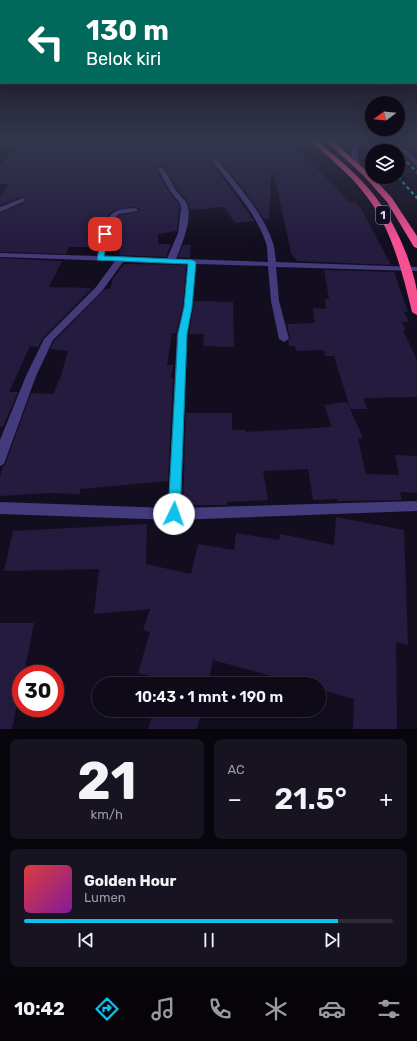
<!DOCTYPE html>
<html lang="id">
<meta charset="utf-8">
<style>
body{margin:0;font-family:Rubik,sans-serif;background:#171320;color:#f1f3f6;height:100vh;display:flex;flex-direction:column;font-size:15px;white-space:nowrap}
*{box-sizing:border-box;margin:0}
p{font-size:13px;color:#9b9aa1}
.icon{flex:none;width:22px;height:22px;fill:none;stroke:currentColor;stroke-width:2;stroke-linecap:round;stroke-linejoin:round}
.map{position:relative;height:729px;overflow:hidden}
.sheet{display:flex;flex-direction:column;gap:10px;padding:10px;background:#08060d;flex:1}
.sheet>*{flex:none}
.guide{position:absolute;left:0px;top:0px;width:417px;height:84px;box-shadow:0 4px 16px #0002,0 0 0 1px #2e2b36;background:#00695c;color:#fff;overflow:hidden}
.needle{width:26px;rotate:254deg}
.fabs{position:absolute;left:365px;top:96px;display:grid;gap:8px}
.fabs a{display:grid;place-items:center;width:40px;height:40px;border-radius:50%;background:#0e0a17;box-shadow:0 4px 16px #0002,0 0 0 1px #2e2b36;font-size:20px}
.speed{position:absolute;left:12px;top:665px;display:flex;gap:8px;font-size:20px;font-weight:700;text-align:center}
.speed>*{display:grid;place-content:center;width:52px;height:52px;border-radius:50%;background:#0e0a17;box-shadow:0 4px 16px #0002,0 0 0 1px #2e2b36;line-height:1}
.speed .limit{border:6px solid #d22;background:#fff;color:#111}
.pin{position:absolute;display:grid;place-items:center;width:34px;height:34px;color:#fff;margin:-17px;border-radius:8px;box-shadow:0 2px 6px #0006}
.me{position:absolute;width:44px;margin:-22px;rotate:3deg;stroke-linejoin:round;filter:drop-shadow(0 0 3px #0008)}
.turn{display:flex;align-items:center;gap:14px;height:84px;padding:0 20px;font-size:18px}
.turn .icon{width:52px;height:52px;stroke-width:2.5}
.turn b{display:block;font-size:28px;line-height:34px}
.big{font-size:30px;font-weight:600;line-height:1.1}
.sheet .card{flex:1;display:flex;flex-direction:column;justify-content:center;gap:6px;min-width:0;padding:0 14px;border-radius:8px;background:#171320}
.sheet .dial{align-items:center;gap:0}
.dial b{font-size:52px;line-height:1}
.song{display:flex;align-items:center;gap:12px}
.cover{width:48px;height:48px;border-radius:6px;background:linear-gradient(135deg,hsl(0 70% 55%),hsl(290 70% 35%))}
.played{height:4px;border-radius:2px;background:linear-gradient(90deg,#0cc2eb 85%,#2e2b36 85%)}
.keys{display:flex;justify-content:space-around;direction:ltr}
.heat{display:flex;justify-content:space-between;align-items:center;font-size:22px;direction:ltr}
.sheet .tiles{flex:1;display:grid;gap:10px;grid-template-columns:1fr 1fr}
.card:last-child{grid-column:span 2}
.trip{position:absolute;left:92px;top:677px;width:234px;height:40px;border-radius:20px;background:#0e0a17;box-shadow:0 4px 16px #0002,0 0 0 1px #2e2b36;font-weight:600;line-height:40px;text-align:center}
.tab-bar{display:flex;height:64px;justify-content:space-around;align-items:center;background:#060409;color:#9b9aa1}
.tab-bar .icon{width:28px;height:28px}
.tab-bar .current{color:#0cc2eb}
.tab-bar b{font-size:18px;color:#f1f3f6}
.map>svg:first-child{display:block}
</style>
<div class="map">
<svg width="417" height="729" viewBox="0 0 417 729">
<rect width="100%" height="100%" fill="#120e1f"/>
<!-- building -->
<path fill="#251b3f" d="M25,139L287,140L334,185L349,203L355,202L361,208L391,265L297,261L291,253L274,174H271L269,219H264L243,188L217,159L212,163L254,221L235,223L224,207L190,210L187,201L176,188L164,167L159,166L157,170L169,192L179,204V209L177,231L158,234V244H171L166,257L119,255L121,241L109,240L113,221L120,215L139,211V209L133,207L116,210L109,214L102,226L98,240H92L89,247H69L66,254L0,252V213L26,202L27,200L22,197L0,205V197L9,184H0V165Z
M183,245H191L190,258L178,257Z
M0,258L62,261L49,287L92,288L43,338L38,347L30,346L9,392H18L3,427H0Z
M124,264L186,265L183,307L176,333H172L167,365H174L170,378H173L168,481L80,489V494L48,493L0,496V477L3,466L5,465L31,393L53,394L61,376L68,351L50,349L54,341L105,289H110L113,279Z
M324,270L394,272L408,312H404L409,322H402L406,330H403L417,360V397L363,398L367,409H350L363,438L358,439L366,474L399,475L395,455L417,456V493L400,492L402,500L337,501L338,499L313,500L308,469L263,471L268,500L227,502V505H183L186,413H232V430H245V432L332,427L324,405L347,402L350,408L334,356H325L324,350L296,351L295,346H289L288,342L290,339L287,324L315,323L313,308L326,309L325,299H329Z
M194,301L233,302L234,347L203,346L204,334H189Z
M336,517L404,530L408,645L396,642L397,729H353L354,699L319,689V684H300L213,660L208,684H162L163,679L138,673L150,632L143,630L150,609L94,614L99,569L4,571L13,531L147,524L146,564L191,574L198,544L234,550L236,533L279,540L280,534L334,545Z
M0,623H34L24,674H21V686L12,729H0Z
M154,710H202L197,729H148Z"/>
<g fill="none" stroke-linecap="round" stroke-linejoin="round">
<!-- lane -->
<path fill="#433b7c" fill-rule="evenodd" d="M159,168H163C168,175 171,182 175,189C178,194 184,198 187,204C192,217 185,236 180,249C178,254 176,262 170,263L166,261L178,233L181,209L180,203L170,191L158,169Z"/>
<!-- street -->
<path fill="#433b7c" fill-rule="evenodd" d="M356,139H361L357,151L359,164L356,166L353,164L351,151Z
M390,139H395L417,161V166Z
M216,160L218,161C237,184 264,214 273,243C275,249 275,256 276,262L417,267V271L276,267L279,301L289,339L284,342L279,339L271,301L268,266L196,264L192,307L187,334L181,508L417,501V511L174,520L0,514V502L168,508L177,334L184,307L188,264L123,262L102,291L53,340L36,376L4,464L0,466V440L26,376L44,339L96,287L115,261L0,257V253L97,256C101,237 101,212 124,209C129,209 134,207 138,210L137,211L119,214L112,220L104,256L268,262C267,256 268,249 266,243C256,213 232,187 213,162Z
M23,198L26,200L25,201L0,212V207Z"/>
<!-- highway -->
<path fill="#f65092" fill-rule="evenodd" d="M311,139H315C333,155 353,170 369,189C391,214 411,257 417,291C417,298 417,307 417,315L412,312C402,271 391,226 364,193C349,173 329,158 311,141Z
M324,139H330L369,173L392,198L417,236V248L414,247L387,202L364,176Z"/>
<!-- rail -->
<path stroke="#0cc2eb" stroke-width="2" stroke-dasharray="3.5 3" stroke-linecap="butt" d="M362,139L374,151
M383,139L396,151
M398,153L417,172
M398,177L417,198"/>
</g>
<!-- sky -->
<linearGradient id="sky" x2="0" y2="1"><stop stop-color="#0a0811"/><stop offset="0.58" stop-color="#33364d"/><stop offset="1" stop-color="#33364d" stop-opacity="0"/></linearGradient>
<rect width="417" height="241" fill="url(#sky)"/>
<!-- route -->
<path fill="#0cc2eb" stroke="#087e99" d="M105,232L109,234L104,256L192,260L196,262L192,307L187,334L180,514L178,518L174,519L170,518L168,514L178,334L184,307L188,264L97,260L102,234Z"/>
<g text-anchor="middle" dominant-baseline="central" stroke-width="4" stroke-linejoin="round" paint-order="stroke">
<!-- shield labels -->
<rect fill="#120e1f" stroke="#9d95ba" stroke-width="1" x="376" y="206" width="14" height="18" rx="3"/>
<g font-size="11" font-weight="bold" fill="#d8cffc">
<text x="383" y="215">1</text>
</g>
</g>
</svg>
<div class="fabs">
<a><svg class="needle" viewBox="-14 -14 28 28"><path d="M0-13l5 13h-10z" fill="#e53935"/><path d="M0 13l5-13h-10z" fill="#9b9aa1"/></svg></a>
<a><svg class="icon" aria-label="layers" viewBox="0 0 24 24"><path d="M12 4l9 5-9 5-9-5zM3 14l9 5 9-5"/></svg></a>
</div>
<div class="speed"><div class="limit">30</div></div>
<div class="pin" style="left:105px;top:234px;background:#d93025"><svg class="icon" aria-label="arrive" viewBox="0 0 24 24"><path d="M6 21V4h12l-3 4 3 4H6"/></svg></div>
<svg class="me" style="left:174px;top:514px" viewBox="-20 -20 40 40"><circle r="19" fill="#fff"/><path d="M0-13L10 11 0 6-10 11z" fill="#0cc2eb"/></svg>
<div class="trip">10:43 · 1 mnt · 190 m</div>
<div class="guide">
<div class="turn"><svg class="icon" aria-label="left" viewBox="0 0 24 24"><path d="M17 20v-9H6M10 6l-5 5 5 5"/></svg><div><b>130 m</b>Belok kiri</div></div>
</div>
</div>
<section class="sheet">
<div class="tiles">
<div class="card dial"><b>21</b><p>km/h</p></div>
<div class="card"><p>AC</p>
<div class="heat"><a>−</a><b class="big">21.5°</b><a>+</a></div>
</div>
<div class="card">
<div class="song"><i class="cover"></i><div><b>Golden Hour</b><p>Lumen</p></div></div>
<div class="played"></div>
<div class="keys"><svg class="icon" aria-label="previous" viewBox="0 0 24 24"><path d="M18 5L8 12l10 7zM5 5v14"/></svg><svg class="icon" aria-label="pause" viewBox="0 0 24 24"><path d="M8 5v14M16 5v14"/></svg><svg class="icon" aria-label="next" viewBox="0 0 24 24"><path d="M6 5l10 7-10 7zM19 5v14"/></svg></div>
</div>
</div>
</section>
<nav class="tab-bar">
<b>10:42</b>
<svg class="icon current" aria-label="directions" viewBox="0 0 24 24"><path d="M12 3l9 9-9 9-9-9zM9 14v-3h6M13 9l2 2-2 2"/></svg>
<svg class="icon" aria-label="music" viewBox="0 0 24 24"><path d="M9 18V5l10-2v13"/><circle cx="6" cy="18" r="3"/><circle cx="16" cy="16" r="3"/></svg>
<svg class="icon" aria-label="phone" viewBox="0 0 24 24"><path d="M5 4h4l2 5-3 2q2 4 5 5l2-3 5 2v4C11 20 4 13 5 4z"/></svg>
<svg class="icon" aria-label="climate" viewBox="0 0 24 24"><path d="M12 3v18M4 7l16 10M4 17L20 7"/></svg>
<svg class="icon" aria-label="car" viewBox="0 0 24 24"><path d="M5 17H2v-5l4-1 3-4h7l3 4 3 1v5h-3M9 17h6M6 11h13"/><circle cx="7" cy="17" r="2"/><circle cx="17" cy="17" r="2"/></svg>
<svg class="icon" aria-label="filters" viewBox="0 0 24 24"><path d="M4 7h16M4 17h16"/><circle cx="9" cy="7" r="2"/><circle cx="15" cy="17" r="2"/></svg>
</nav>
